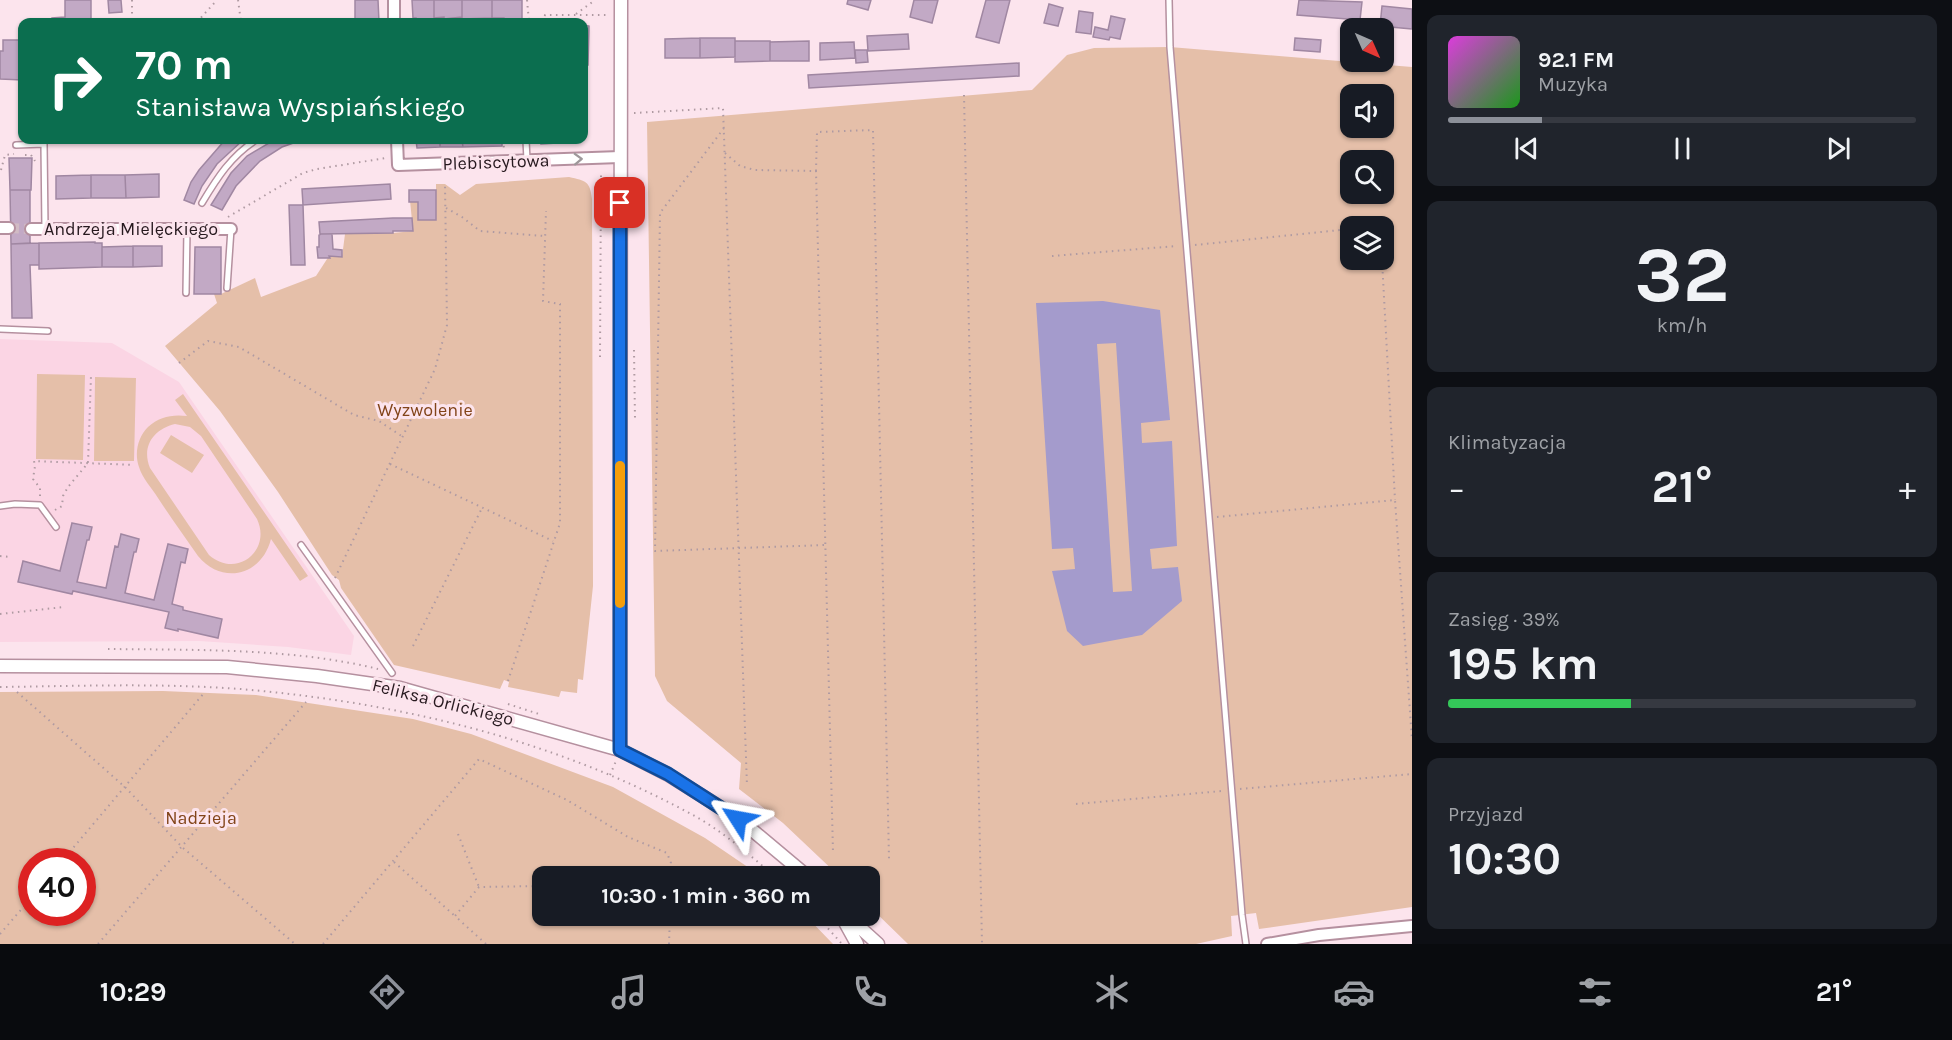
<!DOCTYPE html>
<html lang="pl">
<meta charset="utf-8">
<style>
body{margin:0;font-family:Karla,sans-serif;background:#20242c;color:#f1f3f6;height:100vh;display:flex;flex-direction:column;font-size:22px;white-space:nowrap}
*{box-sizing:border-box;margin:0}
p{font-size:20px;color:#9ea1a6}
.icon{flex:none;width:33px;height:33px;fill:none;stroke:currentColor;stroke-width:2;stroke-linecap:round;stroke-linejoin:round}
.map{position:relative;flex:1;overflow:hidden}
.panel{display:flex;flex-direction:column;gap:15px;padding:15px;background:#0d0f14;width:540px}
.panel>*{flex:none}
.hud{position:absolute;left:18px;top:18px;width:570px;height:126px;border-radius:12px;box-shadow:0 2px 4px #0004;background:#0b6e4f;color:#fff;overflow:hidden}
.needle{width:39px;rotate:135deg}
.fabs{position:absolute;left:1340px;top:18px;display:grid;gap:12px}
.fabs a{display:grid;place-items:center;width:54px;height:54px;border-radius:12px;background:#171b24;box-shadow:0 2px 4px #0004;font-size:30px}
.speed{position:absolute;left:18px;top:848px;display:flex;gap:12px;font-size:30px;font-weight:700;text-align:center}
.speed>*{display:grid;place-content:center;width:78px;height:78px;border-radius:50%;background:#171b24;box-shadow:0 2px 4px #0004;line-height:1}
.speed .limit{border:9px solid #d22;background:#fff;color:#111}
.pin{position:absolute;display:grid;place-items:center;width:51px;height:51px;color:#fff;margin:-26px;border-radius:12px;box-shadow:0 3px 9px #0006}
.me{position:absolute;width:66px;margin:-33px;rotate:304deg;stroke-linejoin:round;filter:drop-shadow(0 0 4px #0008)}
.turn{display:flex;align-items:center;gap:21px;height:126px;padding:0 18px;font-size:27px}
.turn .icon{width:78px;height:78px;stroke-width:2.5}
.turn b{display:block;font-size:42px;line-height:51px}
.big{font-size:45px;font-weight:700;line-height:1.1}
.panel .card{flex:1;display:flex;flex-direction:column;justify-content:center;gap:9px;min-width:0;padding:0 21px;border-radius:12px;background:#20242c}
.panel .dial{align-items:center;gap:0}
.dial b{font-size:78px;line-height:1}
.song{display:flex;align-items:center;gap:18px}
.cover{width:72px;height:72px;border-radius:9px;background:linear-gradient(135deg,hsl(300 70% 55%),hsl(120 70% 35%))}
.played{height:6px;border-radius:3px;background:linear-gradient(90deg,#8c9099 20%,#363941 20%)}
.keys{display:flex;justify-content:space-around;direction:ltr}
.heat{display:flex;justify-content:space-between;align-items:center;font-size:33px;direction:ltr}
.charge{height:9px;border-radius:4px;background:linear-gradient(90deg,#34c759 39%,#363941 0)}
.trip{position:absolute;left:532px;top:866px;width:348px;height:60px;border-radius:12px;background:#171b24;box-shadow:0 2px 4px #0004;font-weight:700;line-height:60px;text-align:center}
.tab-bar{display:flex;height:96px;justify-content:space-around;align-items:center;background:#090b0e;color:#9ea1a6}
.tab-bar .icon{width:42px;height:42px}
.tab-bar .current{color:#8c9099}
.tab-bar b{font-size:27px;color:#f1f3f6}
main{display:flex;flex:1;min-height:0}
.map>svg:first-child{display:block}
</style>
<main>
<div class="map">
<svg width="1412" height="944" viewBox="0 0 1412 944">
<rect width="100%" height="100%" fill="#fce4ed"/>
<!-- built -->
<path fill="#fbd5e4" d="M0,339L112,343L179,382L354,636L351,655L288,647L199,641L0,642Z"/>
<!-- green -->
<path fill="#e5bfa9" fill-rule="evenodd" d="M1170,47L1412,67V907L1259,929L1256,913L1231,916L1232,936L1196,944H908L870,907V876H839L783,823L739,789L741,763L667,701L655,676L647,122L1032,90L1067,55L1094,48ZM1350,94H1383V128H1350ZM1350,160H1383V194H1350ZM1350,226H1383V260H1350Z
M569,177C586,181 590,181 592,199L593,586L583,680L578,679L577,693L561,691L559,697L508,687L509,682L504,680L500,689L394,665L341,588L339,580L332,575L278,492L220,411L165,346L217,303L214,294H221L255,278L261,297L316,276L329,256L342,257L345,234L393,233L413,231L409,190H436V184H445L460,195L476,184Z
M37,374L85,375L83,460L36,459Z
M95,377L136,378L134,461H94Z
M183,394L308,576L300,581L271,539C262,575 223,586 198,556C185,537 171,518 158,498C152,488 142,478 139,467C134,453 138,437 148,427C159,417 172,414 187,416L175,400ZM175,424L190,427L201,436L257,519C272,551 236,579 209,555L150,468C141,446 154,429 175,424Z
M171,435L204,455L192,473L160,453Z
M163,691L256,695L413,719L471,734L613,787L705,838L761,876H543V915H805L833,944H0V692ZM32,861H82V912H32Z"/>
<!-- water -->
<path fill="#a49bcc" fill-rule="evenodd" d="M1103,301L1160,310L1170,420L1141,423L1142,443L1172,441L1177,546L1150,549L1152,569L1178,567L1182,601L1142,635L1083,646L1067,631L1052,571L1075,569L1073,548L1052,549L1036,303ZM1116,343L1132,591L1113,592L1097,344Z"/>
<!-- building -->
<path fill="#c2a9c5" stroke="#a087a2" stroke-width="1.5" d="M65,0H91V22H40L41,20H52V18L65,17Z
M108,0H121L122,12L109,13Z
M355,0H378L379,22H355Z
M412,0H434V22H416V18H413Z
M434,0H462V17L444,19V17L434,18Z
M462,0H492V18L462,19Z
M492,0H522V22H505L504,18H492Z
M848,0H871L868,10L847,4Z
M914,0H938L932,23L910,17Z
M986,0H1010L999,43L976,37Z
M1299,0L1362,2L1360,20L1297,15Z
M1049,4L1063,8L1058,26L1044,23Z
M1382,6L1412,9V29L1380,26Z
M1079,11L1093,13L1091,34L1076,32Z
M1111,16L1125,19L1120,39L1110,37L1109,40L1093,37L1095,27L1108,30Z
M584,25L589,26L588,65H584Z
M22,28V80L0,79V51H3V40H21Z
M908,34L909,49L868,51L867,36Z
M700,38V58H665V39Z
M700,38H735V57L700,58Z
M1295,38L1321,40L1320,52L1294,50Z
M735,41H770V61L735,62Z
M809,41V61H770V42Z
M854,42L855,58L820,60V43Z
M855,50H867L868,62L856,63Z
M1019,63V76L809,88L808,75Z
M225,140H243L217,164L202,186L194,204L184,200L191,182L199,170Z
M274,140H302L282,147L260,161L236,186L222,210L211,205L231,173L247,156Z
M416,140H440V147L417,148Z
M440,140H462L463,147H440Z
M462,140H502V146L463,147Z
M541,140H574V142L541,144Z
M9,158H32L31,190H10Z
M159,174V197L126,198L125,175Z
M91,175V198L56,199V176Z
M91,175H125L126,198H91Z
M390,184L391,199L303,205L302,189Z
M10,190H30V243L11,244Z
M409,190H436V220H418V202H409Z
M289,205H303L305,265H291Z
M393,218H412L413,231H393V233L320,234L319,222Z
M321,234H332L333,249L342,250V257L329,256L330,258H318L317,247H319V235Z
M95,242V243H102V267L39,269V243Z
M39,243V265H30L32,318H12L11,244Z
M133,246H162V266L133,267Z
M133,246V267H102V247Z
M195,247H221V294H194Z
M72,523L92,527L89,540H87L77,582L106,588L115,546L118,547L121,534L139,539L136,552H134L125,593L154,600L168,544L188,549L185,563L181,562L172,604L183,607V610L222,619L218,638L178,629V631L165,628L169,612L73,591L72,594L18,582L23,561L60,571Z"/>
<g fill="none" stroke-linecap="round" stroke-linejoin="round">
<!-- minor-tunnel -->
<path stroke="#d1bbc4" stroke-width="10" stroke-dasharray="10 5" stroke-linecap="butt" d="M9,228L31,229"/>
<defs>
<path id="service" d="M1169,0L1170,47L1242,915L1246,944
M526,140L527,160
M16,145L44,144L45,229
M202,203C217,178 231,156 256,140
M227,288L231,229
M186,293L187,230
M0,329L48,331
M0,506L15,504L40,505L56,527
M301,545L392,673"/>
<path id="minor" d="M394,0V22
M397,140L398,165L620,157
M0,228H9
M31,229H231
M1267,944L1319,935L1412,926"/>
<path id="tertiary" d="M0,666L227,667L317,676L400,688L620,750L667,774L723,809L752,830L807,876
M620,750L621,0
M841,915L857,944
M846,915L878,944"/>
</defs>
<!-- service casing -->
<use href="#service" stroke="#b5909f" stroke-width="8"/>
<!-- minor casing -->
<use href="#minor" stroke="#b5909f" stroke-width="14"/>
<!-- tertiary casing -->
<use href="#tertiary" stroke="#b5909f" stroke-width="15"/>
<!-- path -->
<path stroke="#af9aa2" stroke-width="2" stroke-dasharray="1.5 4.5" stroke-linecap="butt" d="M132,0V22
M238,0L241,22
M527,0L529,22
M576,14L595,0
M197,22L217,0
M465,22H481
M544,22L545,15H608
M964,95L982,944
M634,113L723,108L747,786
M724,128L660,213L655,551L825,545
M503,140L504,149
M725,153L740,166L755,170L816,171L833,852
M25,155H31L35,161
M1,170L5,155L14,154
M816,171L817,132L873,130L889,859
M446,208L462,217L480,231L544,236
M228,217L303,173L317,169L386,158
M1369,226H1380
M1195,245L1350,229
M1052,256L1177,246
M1382,260L1395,500
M634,350L635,419
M600,357L601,174
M179,363L208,341L239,347L354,415L379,421L403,437
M390,464L553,541
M40,496V488L33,479L35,466L34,461L134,465
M55,510L62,506L63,496L68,487L88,463L91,376
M1217,517L1395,500L1412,740
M0,556L10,557
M335,578L435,369L447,325L445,184
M0,614L64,607
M413,646L482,508
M108,649C194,650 294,648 378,669
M508,681L560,523V304L543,301L546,211
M0,687C80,686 160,683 240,689C396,702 553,739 691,814C721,830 749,854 774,876
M17,692L125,787L182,847L295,944
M508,704L539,714
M610,775L616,761
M1240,789L1412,774
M1076,804L1222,791
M458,834L479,887
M62,861L204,693
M394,862L455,916
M817,868L826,876
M816,915L842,944
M0,934L32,897
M98,944L306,702
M323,944L479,759L567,800L628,837L667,853L671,863V876
M486,944L455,916L479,887L543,886
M669,944L670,915"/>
<!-- service -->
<use href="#service" stroke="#fff" stroke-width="5"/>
<!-- minor -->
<use href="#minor" stroke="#fff" stroke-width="10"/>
<!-- tertiary -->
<use href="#tertiary" stroke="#fff" stroke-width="12"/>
</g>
<!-- one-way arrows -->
<defs><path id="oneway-chevron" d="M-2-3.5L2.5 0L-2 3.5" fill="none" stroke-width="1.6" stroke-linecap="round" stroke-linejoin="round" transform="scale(1.5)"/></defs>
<use stroke="#9e989a" href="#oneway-chevron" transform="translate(578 159) rotate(-2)"/>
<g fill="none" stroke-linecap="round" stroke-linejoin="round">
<defs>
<path id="route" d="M620,203V750L668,774L738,819"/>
</defs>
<!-- route casing -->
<use href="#route" stroke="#114b97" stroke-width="15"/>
<!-- route -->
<use href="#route" stroke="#1a73e8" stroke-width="10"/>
<!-- slow -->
<path stroke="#f59e0b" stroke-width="10" d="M620,603V466"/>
</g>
<g text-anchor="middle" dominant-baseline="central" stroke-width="6" stroke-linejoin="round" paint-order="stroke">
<!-- street labels -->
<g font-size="18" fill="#27191f" stroke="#fce4ed">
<text transform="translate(496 162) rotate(-2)">Plebiscytowa</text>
<text x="131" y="229">Andrzeja Mielęckiego</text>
<text transform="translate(443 702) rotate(14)">Feliksa Orlickiego</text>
</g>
<!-- park labels -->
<g font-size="18" fill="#824419" stroke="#fce4ed">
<text x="425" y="410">Wyzwolenie</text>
<text x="201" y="818">Nadzieja</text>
</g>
</g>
</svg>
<div class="fabs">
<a><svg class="needle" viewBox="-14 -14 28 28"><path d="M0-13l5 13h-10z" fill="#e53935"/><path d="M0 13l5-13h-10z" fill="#9ea1a6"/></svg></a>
<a><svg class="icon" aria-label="sound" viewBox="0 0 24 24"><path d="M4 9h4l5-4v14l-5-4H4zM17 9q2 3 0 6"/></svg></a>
<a><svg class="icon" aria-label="search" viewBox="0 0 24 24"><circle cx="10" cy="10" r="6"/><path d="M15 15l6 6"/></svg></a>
<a><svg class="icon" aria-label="layers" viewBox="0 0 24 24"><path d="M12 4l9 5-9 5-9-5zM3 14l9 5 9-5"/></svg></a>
</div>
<div class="speed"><div class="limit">40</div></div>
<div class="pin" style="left:620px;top:203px;background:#d93025"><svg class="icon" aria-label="arrive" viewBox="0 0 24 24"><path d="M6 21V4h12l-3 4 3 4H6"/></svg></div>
<svg class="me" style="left:738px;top:819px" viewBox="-20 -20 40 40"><path d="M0-17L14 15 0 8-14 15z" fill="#1a73e8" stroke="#fff" stroke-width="4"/></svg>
<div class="trip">10:30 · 1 min · 360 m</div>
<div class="hud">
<div class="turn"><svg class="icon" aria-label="right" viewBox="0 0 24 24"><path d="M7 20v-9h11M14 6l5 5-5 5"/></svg><div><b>70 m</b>Stanisława Wyspiańskiego</div></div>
</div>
</div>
<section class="panel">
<div class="card">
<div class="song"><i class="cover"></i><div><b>92.1 FM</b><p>Muzyka</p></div></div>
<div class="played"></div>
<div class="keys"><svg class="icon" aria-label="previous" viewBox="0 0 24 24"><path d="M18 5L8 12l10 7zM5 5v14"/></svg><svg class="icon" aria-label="pause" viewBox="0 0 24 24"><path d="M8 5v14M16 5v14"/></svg><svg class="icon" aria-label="next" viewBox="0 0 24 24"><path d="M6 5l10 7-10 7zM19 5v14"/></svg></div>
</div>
<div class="card dial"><b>32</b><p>km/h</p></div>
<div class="card"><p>Klimatyzacja</p>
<div class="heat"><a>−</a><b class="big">21°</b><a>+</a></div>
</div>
<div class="card"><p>Zasięg · 39%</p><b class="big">195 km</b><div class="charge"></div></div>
<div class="card"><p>Przyjazd</p><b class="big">10:30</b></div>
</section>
</main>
<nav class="tab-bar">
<b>10:29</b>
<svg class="icon current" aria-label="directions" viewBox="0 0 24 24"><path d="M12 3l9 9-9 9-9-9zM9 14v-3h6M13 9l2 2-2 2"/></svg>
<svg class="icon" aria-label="music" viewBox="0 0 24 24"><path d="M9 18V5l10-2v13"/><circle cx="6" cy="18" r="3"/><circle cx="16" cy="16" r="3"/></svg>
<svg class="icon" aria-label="phone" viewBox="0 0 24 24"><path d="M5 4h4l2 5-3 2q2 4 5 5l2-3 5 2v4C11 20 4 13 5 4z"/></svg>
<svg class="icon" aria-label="climate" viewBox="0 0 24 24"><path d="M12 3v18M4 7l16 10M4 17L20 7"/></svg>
<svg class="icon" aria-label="car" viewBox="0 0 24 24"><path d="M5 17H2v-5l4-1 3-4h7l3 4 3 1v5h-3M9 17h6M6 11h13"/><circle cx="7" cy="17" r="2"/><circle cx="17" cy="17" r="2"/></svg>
<svg class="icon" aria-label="filters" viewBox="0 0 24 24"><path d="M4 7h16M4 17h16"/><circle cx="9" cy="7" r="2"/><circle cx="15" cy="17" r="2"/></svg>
<b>21°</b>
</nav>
